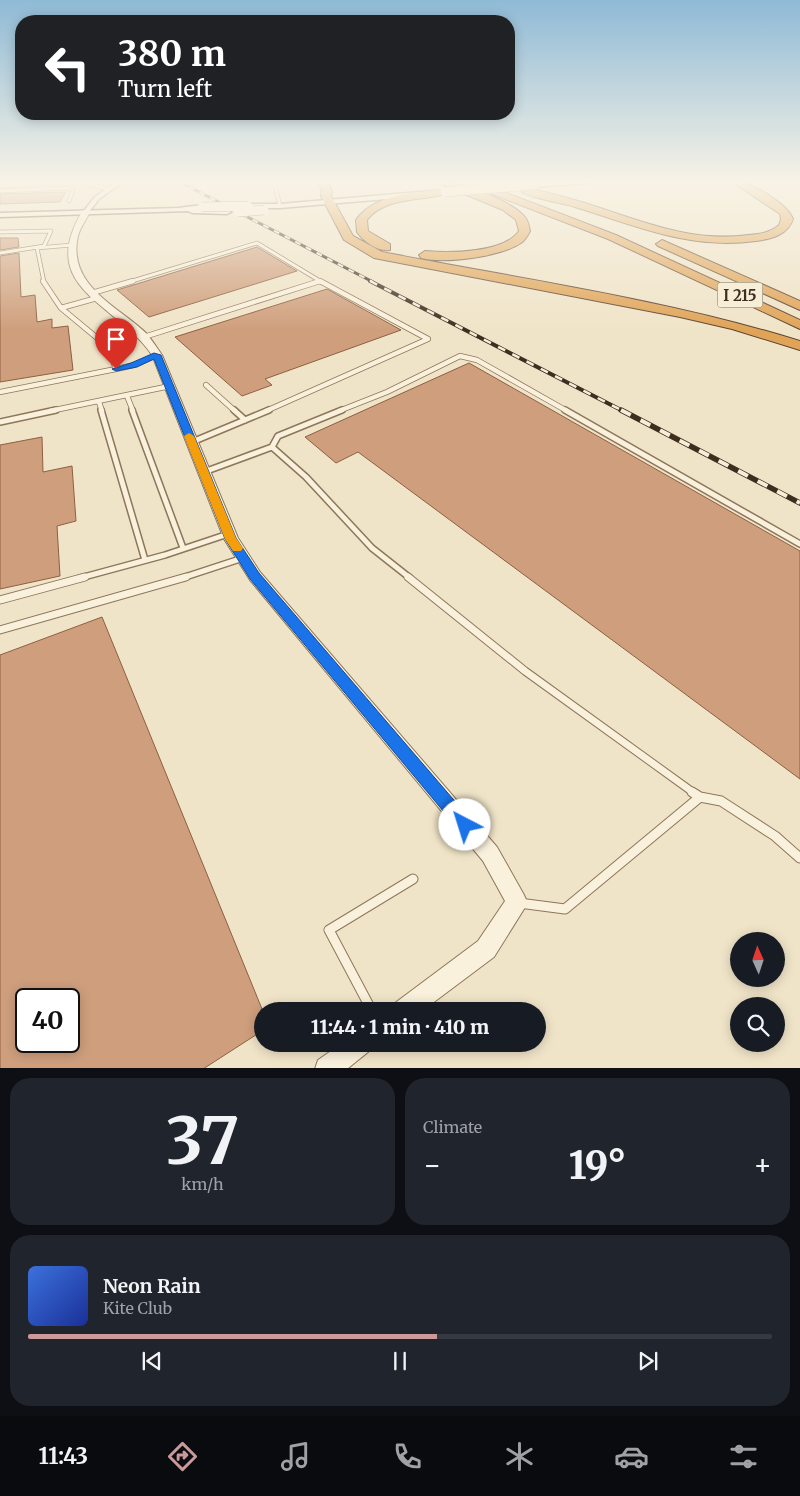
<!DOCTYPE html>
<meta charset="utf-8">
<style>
body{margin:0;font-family:Merriweather,serif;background:#20242c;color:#f1f3f6;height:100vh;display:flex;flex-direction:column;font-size:19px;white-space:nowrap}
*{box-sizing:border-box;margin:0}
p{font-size:16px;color:#9ea1a6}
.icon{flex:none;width:28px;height:28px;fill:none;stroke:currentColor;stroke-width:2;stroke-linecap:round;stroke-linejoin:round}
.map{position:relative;height:1068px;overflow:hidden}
.drawer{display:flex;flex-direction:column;gap:10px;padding:10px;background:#0d0f14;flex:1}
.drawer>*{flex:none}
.guide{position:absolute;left:15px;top:15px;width:500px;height:105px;border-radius:20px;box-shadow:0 2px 12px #0003;background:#202124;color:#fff;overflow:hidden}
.needle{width:32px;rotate:357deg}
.fabs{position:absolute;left:730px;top:932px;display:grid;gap:10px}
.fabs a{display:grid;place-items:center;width:55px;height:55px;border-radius:50%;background:#171b24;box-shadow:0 2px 12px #0003;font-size:25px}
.speed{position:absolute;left:15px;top:988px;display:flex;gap:10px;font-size:25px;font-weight:700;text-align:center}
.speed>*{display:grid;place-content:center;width:65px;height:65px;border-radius:50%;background:#171b24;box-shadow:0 2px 12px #0003;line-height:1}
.speed .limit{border:2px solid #111;border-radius:8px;background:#fff;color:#111}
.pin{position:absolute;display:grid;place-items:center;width:42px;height:42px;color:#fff;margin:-51px -21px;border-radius:50% 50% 50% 0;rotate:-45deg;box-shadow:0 0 5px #0007}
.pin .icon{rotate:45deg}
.me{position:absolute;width:55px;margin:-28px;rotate:320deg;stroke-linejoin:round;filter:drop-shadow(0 0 4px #0008)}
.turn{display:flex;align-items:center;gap:18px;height:105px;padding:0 20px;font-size:22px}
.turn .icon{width:65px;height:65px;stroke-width:2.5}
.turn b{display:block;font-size:35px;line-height:42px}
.big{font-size:38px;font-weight:800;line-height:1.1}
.drawer .tile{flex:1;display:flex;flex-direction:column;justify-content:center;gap:8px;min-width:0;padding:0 18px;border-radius:20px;background:#20242c}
.drawer .dial{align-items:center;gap:0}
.dial b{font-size:65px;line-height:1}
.song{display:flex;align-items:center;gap:15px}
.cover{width:60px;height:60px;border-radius:8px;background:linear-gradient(135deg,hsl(220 70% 55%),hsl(230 70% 35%))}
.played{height:5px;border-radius:2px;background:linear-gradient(90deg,#cc999b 55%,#363941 55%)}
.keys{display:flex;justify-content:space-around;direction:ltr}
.heat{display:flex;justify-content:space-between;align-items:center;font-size:28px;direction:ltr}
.drawer .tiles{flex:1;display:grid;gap:10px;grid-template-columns:1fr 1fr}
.tile:last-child{grid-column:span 2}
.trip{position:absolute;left:254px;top:1002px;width:292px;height:50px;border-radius:25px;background:#171b24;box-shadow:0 2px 12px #0003;font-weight:800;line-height:50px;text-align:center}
.menu{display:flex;height:80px;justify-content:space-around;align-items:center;background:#090b0e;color:#9ea1a6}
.menu .icon{width:35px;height:35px}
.menu .on{color:#cc999b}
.menu b{font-size:22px;color:#f1f3f6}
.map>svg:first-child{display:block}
</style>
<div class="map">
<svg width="800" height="1069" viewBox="0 0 800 1069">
<rect width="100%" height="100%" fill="#f0e4c8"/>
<!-- building -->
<path fill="#cf9f7d" stroke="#8d5f41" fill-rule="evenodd" d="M66,192L60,202L0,204V194Z
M0,238H18L19,247L0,250Z
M257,247L297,271L149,317L117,290Z
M19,253L21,297L35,295L37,322L52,319V328L68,326L73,370L0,382V256Z
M327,289L401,330L265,379L272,385L242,396L175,337Z
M469,363L800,551V779L358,452L336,463L305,437Z
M42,437L43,472L72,466L76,521L57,526L60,576L0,589V445Z
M102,617L262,1009V1031L203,1069H0V655ZM26,999H69V1041H26Z"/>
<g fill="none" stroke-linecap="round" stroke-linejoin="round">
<defs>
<path id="service-far4" d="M78,181L108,189
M274,181L280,206
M0,186L79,181
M0,191L67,188L73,190L69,201
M0,232L51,231L44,246L0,253
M44,282L37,248L72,245
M129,282L257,243L320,281
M317,282H322"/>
<path id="service-far3" d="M43,281L61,308
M92,293L133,281
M97,298L61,308L108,347L116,369L134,365L157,355
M144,337L320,281L428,339L266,411
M206,385L235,411
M0,392L116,369
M127,396L133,411
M99,402L102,411
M50,411L170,386
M339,411L387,392L460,356L477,360L567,411"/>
<path id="service-far2" d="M101,410L145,560
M132,410L183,548
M234,410L245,420
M565,410L800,544
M0,422L56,410
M192,442L269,410
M272,447L306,477L372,548L410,578
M204,472L272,447L278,436L342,410
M80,578L165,555L228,534
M182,578L243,558"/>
<path id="service-far1" d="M408,577L525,671L694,793
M0,600L85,577
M0,630L186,577"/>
<path id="service" d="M692,792L700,797
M519,903L565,909L700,797L721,801L775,836L800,858
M372,1011L329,930L413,879"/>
<path id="minor" d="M116,182L121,183L99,199L88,213H84L83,212L95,197Z"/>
<path id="tertiary" d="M83,210L90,212C86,220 80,228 78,236C67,285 116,305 146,333C152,340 157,348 162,355L238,538L260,572L497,847L524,895L527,902L524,909L494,957L422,1011H391L395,1003L478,941L505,901L483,861L250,580L224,539L152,355C116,302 35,289 83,210Z
M341,1044H372L368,1052L347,1069H315L318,1060Z"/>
<path id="secondary" d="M565,181H595L591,183L534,187L530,185L534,183Z
M419,192H422V196L280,208H248L244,206L248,204H280Z
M202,205L206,207L204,209L227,210L231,212L227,214L192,213L188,211L0,217V213L178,208Z"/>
<path id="motorway" d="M317,181H327L332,191L331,196L353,236L382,252C521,279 664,299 800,341V350L732,329L680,317L374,258L344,240L321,196L322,191Z
M433,181C454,179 510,200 524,216C528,220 529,226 530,231C528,235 525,240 521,243C500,257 445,264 421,258L419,255L425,251C450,253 504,253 519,231L516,220L503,210Z
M731,181C747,179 787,203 793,219C788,235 771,239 756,241C689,250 637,226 575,207C563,203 528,198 521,191L526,188C546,192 565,197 585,203C639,220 690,243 748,235C759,234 770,233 779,225L781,219L780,214Z
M496,189L616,235L800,320V329L608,239L492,194V190Z
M437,190L441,191V195C417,201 384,198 367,220L368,231L390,244V250C378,252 364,242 357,232L356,220C373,196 409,193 437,190Z
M662,240L800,301V310L658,246L656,244Z"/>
</defs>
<!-- service-far4 casing -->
<use href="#service-far4" stroke="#8d765c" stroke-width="4.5"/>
<!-- service-far3 casing -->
<use href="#service-far3" stroke="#8d765c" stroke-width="6"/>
<!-- service-far2 casing -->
<use href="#service-far2" stroke="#8d765c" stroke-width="8"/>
<!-- service-far1 casing -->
<use href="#service-far1" stroke="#8d765c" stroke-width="9"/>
<!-- service casing -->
<use href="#service" stroke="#8d765c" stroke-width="11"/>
<!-- minor casing -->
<use href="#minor" stroke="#8d765c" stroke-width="3"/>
<!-- tertiary casing -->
<use href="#tertiary" stroke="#8d765c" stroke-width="2"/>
<!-- secondary casing -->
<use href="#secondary" stroke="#6f573f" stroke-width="3"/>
<!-- motorway casing -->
<use href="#motorway" stroke="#5b4430" stroke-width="2"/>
<!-- service-far4 -->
<use href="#service-far4" stroke="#faf1dc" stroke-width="3"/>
<!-- service-far3 -->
<use href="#service-far3" stroke="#faf1dc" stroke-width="4.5"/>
<!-- service-far2 -->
<use href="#service-far2" stroke="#faf1dc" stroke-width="5"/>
<!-- service-far1 -->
<use href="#service-far1" stroke="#faf1dc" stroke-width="7"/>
<!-- service -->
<use href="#service" stroke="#faf1dc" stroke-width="9"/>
<!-- minor -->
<use href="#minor" fill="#faf1dc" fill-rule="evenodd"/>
<!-- tertiary -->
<use href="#tertiary" fill="#faf1dc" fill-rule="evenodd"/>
<!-- secondary -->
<use href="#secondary" fill="#faf1dc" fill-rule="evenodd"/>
<!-- motorway -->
<use href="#motorway" fill="#e0a458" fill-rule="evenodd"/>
<defs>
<path id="rail-far2" d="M178,181L373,282"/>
<path id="rail-far1" d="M370,281L623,411"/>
<path id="rail" d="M621,410L800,503"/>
</defs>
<!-- rail-far2 casing -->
<use href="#rail-far2" stroke="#3d2e20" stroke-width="3"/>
<!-- rail-far1 casing -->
<use href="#rail-far1" stroke="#3d2e20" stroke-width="4"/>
<!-- rail casing -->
<use href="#rail" stroke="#3d2e20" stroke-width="5.5"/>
<!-- rail-far2 -->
<use href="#rail-far2" stroke="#f7eed8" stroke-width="2" stroke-dasharray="6" stroke-linecap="butt"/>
<!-- rail-far1 -->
<use href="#rail-far1" stroke="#f7eed8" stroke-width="2.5" stroke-dasharray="8" stroke-linecap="butt"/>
<!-- rail -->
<use href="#rail" stroke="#f7eed8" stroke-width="4" stroke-dasharray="11" stroke-linecap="butt"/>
<defs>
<path id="secondary-bridge" d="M445,192L534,185
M202,207L248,206
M238,212L264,210"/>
</defs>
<!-- secondary-bridge casing -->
<use href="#secondary-bridge" stroke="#6f573f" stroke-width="10" stroke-linecap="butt"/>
<!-- secondary-bridge -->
<use href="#secondary-bridge" stroke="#faf1dc" stroke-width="9"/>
</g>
<!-- sky -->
<linearGradient id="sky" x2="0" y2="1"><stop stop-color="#8fbad6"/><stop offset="0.55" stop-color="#f8f3e6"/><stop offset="1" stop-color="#f8f3e6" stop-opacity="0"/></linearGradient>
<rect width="800" height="330" fill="url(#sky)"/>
<!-- route -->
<path fill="#1a73e8" stroke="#114b97" d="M154,353L161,355L236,538L259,573L471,820L473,825L471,830L465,832L459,830L250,579L225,539L154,359L137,367L116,371L112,369L131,363Z"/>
<!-- slow -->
<path fill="#f59e0b" d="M189,433L194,436L236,538L243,548L241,551H233L225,539L184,436Z"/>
<g text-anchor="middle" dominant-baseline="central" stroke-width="5" stroke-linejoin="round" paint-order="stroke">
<!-- shield labels -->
<rect fill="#f7eed8" stroke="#756857" stroke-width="1" x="717.5" y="282.5" width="45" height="25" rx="4"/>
<g font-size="15" font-weight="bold" fill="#3d2e20">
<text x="740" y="295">I 215</text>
</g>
</g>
</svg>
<div class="fabs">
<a><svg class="needle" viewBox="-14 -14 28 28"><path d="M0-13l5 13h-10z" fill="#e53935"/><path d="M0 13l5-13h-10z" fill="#9ea1a6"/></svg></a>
<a><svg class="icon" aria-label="search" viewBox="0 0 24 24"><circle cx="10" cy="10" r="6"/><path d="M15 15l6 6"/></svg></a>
</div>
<div class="speed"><div class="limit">40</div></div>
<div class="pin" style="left:116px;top:369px;background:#d93025"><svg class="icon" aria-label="arrive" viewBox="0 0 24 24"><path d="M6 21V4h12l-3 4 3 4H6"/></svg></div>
<svg class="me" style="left:465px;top:825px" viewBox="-20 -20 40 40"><circle r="19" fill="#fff"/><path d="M0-13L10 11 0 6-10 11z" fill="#1a73e8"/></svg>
<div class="trip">11:44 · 1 min · 410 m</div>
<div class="guide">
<div class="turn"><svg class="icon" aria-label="left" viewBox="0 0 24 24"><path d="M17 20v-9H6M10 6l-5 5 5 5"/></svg><div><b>380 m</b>Turn left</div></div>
</div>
</div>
<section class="drawer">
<div class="tiles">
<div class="tile dial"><b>37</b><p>km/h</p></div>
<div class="tile"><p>Climate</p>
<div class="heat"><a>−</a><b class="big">19°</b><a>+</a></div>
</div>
<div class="tile">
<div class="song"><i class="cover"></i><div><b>Neon Rain</b><p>Kite Club</p></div></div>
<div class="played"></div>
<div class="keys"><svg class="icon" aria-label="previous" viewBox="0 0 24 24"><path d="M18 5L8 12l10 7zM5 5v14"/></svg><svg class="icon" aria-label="pause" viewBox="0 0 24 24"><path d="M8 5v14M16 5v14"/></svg><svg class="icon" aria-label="next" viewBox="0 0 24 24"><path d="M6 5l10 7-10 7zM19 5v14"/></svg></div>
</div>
</div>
</section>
<nav class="menu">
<b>11:43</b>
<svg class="icon on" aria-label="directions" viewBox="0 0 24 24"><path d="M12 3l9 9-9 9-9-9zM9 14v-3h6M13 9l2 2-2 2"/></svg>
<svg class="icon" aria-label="music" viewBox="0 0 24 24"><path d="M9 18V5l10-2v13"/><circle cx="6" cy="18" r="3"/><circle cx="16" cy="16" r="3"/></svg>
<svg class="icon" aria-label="phone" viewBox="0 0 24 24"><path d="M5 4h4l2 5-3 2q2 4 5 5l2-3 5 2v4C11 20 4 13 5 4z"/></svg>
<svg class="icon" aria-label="climate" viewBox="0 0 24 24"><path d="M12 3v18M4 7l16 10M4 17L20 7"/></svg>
<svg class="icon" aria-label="car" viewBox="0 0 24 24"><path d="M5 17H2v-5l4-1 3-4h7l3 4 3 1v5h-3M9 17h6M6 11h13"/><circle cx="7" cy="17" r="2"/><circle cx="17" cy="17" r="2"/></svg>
<svg class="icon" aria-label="filters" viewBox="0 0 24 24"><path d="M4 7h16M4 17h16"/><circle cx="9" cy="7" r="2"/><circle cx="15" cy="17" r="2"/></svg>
</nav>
